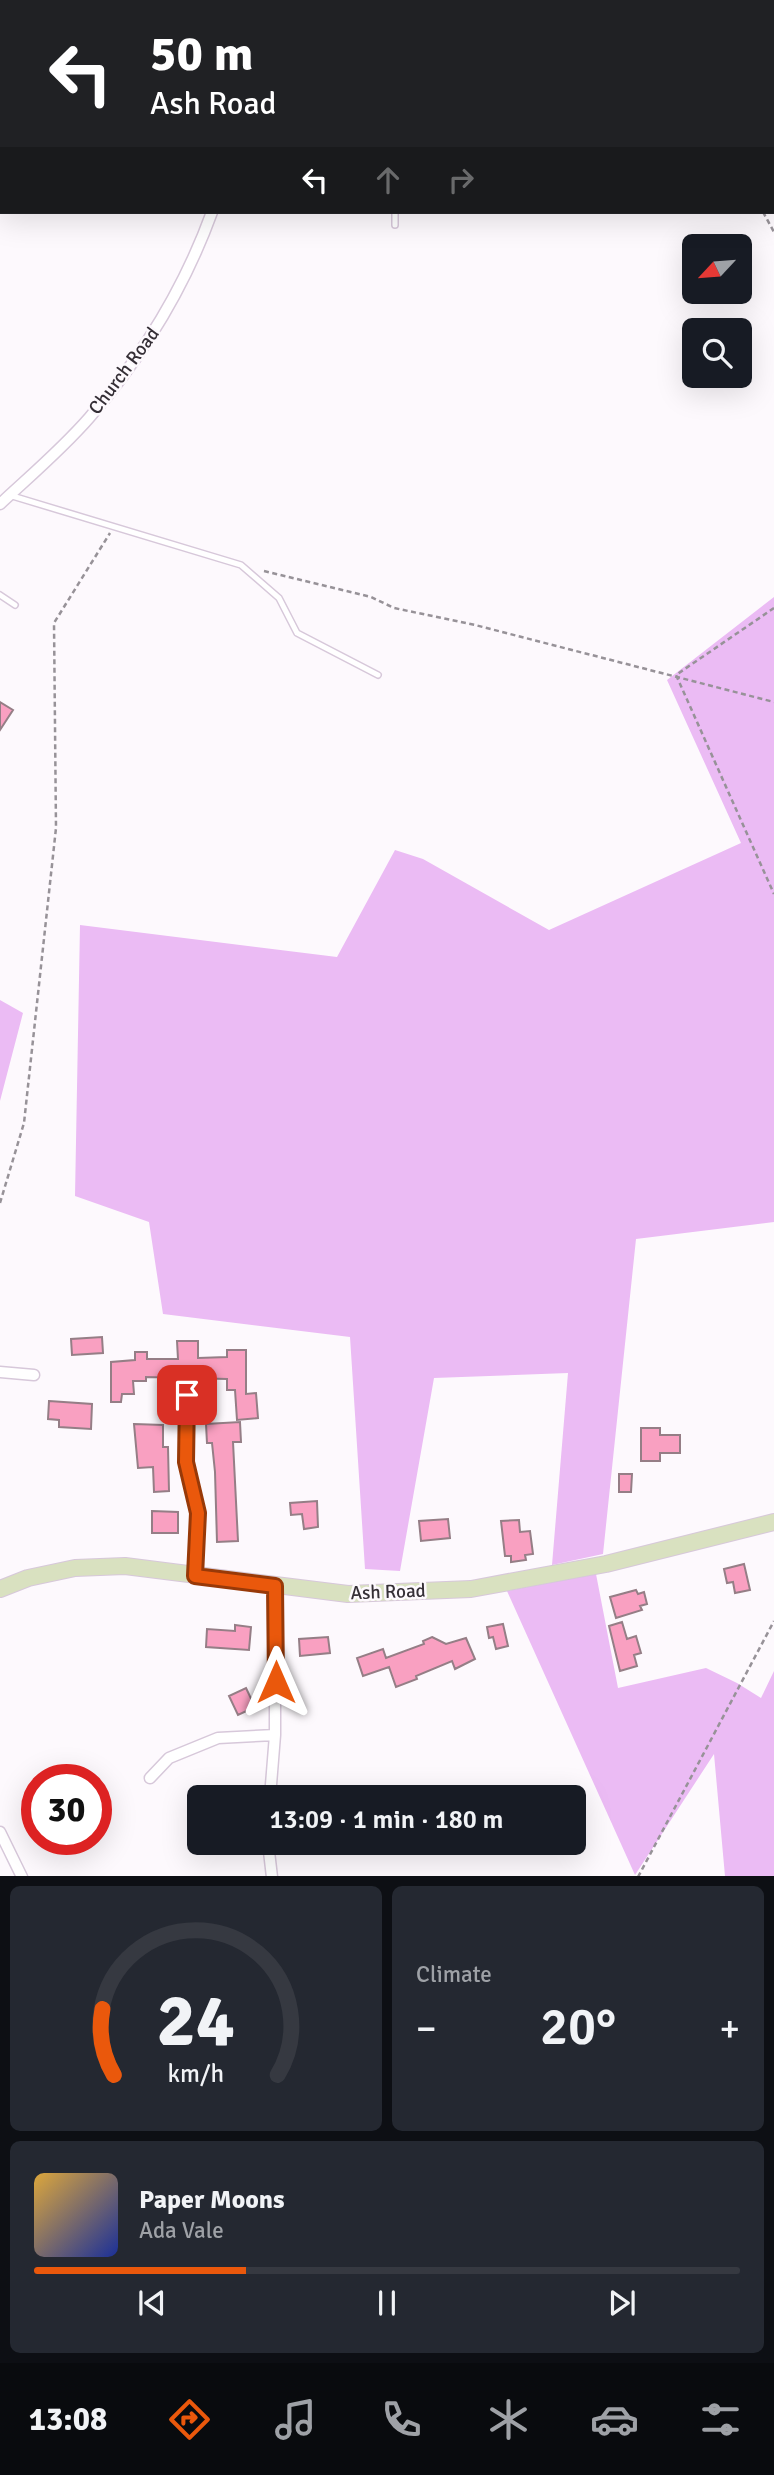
<!DOCTYPE html>
<meta charset="utf-8">
<style>
body{margin:0;font-family:Signika,sans-serif;background:#242831;color:#f1f3f6;height:100vh;display:flex;flex-direction:column;font-size:26px;white-space:nowrap}
*{box-sizing:border-box;margin:0}
p{font-size:23px;color:#9ea1a6}
.icon{flex:none;width:38px;height:38px;fill:none;stroke:currentColor;stroke-width:2;stroke-linecap:round;stroke-linejoin:round}
.map{position:relative;height:1876px;overflow:hidden}
.drawer{display:flex;flex-direction:column;gap:10px;padding:10px;background:#0d0f14;flex:1}
.drawer>*{flex:none}
.guide{position:absolute;left:0px;top:0px;width:775px;height:214px;box-shadow:0 7px 28px #0002;background:#202124;color:#fff;overflow:hidden}
.needle{width:46px;rotate:244deg}
.tools{position:absolute;left:682px;top:234px;display:grid;gap:14px}
.tools a{display:grid;place-items:center;width:70px;height:70px;border-radius:10px;background:#171b24;box-shadow:0 7px 28px #0002;font-size:35px}
.speed{position:absolute;left:21px;top:1764px;display:flex;gap:14px;font-size:35px;font-weight:700;text-align:center}
.speed>*{display:grid;place-content:center;width:91px;height:91px;border-radius:50%;background:#171b24;box-shadow:0 7px 28px #0002;line-height:1}
.speed .limit{border:10px solid #d22;background:#fff;color:#111}
.pin{position:absolute;display:grid;place-items:center;width:60px;height:60px;color:#fff;margin:-30px;border-radius:14px;box-shadow:0 4px 10px #0006}
.me{position:absolute;width:77px;margin:-38px;rotate:0deg;stroke-linejoin:round;filter:drop-shadow(0 0 5px #0008)}
.turn{display:flex;align-items:center;gap:24px;height:147px;padding:0 35px;font-size:32px}
.turn .icon{width:91px;height:91px;stroke-width:2.5}
.turn b{display:block;font-size:49px;line-height:60px}
.lanes{display:flex;align-items:center;height:66px;padding:0 35px;background:#0003;justify-content:center;gap:35px;direction:ltr}
.lanes .off{opacity:.35}
.big{font-size:52px;font-weight:600;line-height:1.1}
.drawer .widget{flex:1;display:flex;flex-direction:column;justify-content:center;gap:10px;min-width:0;padding:0 24px;border-radius:10px;background:#242831}
.drawer .dial{align-items:center;gap:0}
.dial svg{height:182px;overflow:visible;fill:none;stroke:#363941;stroke-width:7;stroke-linecap:round;text-anchor:middle}
.dial text{fill:#f1f3f6;stroke:none}
.song{display:flex;align-items:center;gap:21px}
.cover{width:84px;height:84px;border-radius:10px;background:linear-gradient(135deg,hsl(40 70% 55%),hsl(230 70% 35%))}
.played{height:7px;border-radius:4px;background:linear-gradient(90deg,#ea580c 30%,#363941 30%)}
.keys{display:flex;justify-content:space-around;direction:ltr}
.heat{display:flex;justify-content:space-between;align-items:center;font-size:38px;direction:ltr}
.drawer .tiles{flex:1;display:grid;gap:10px;grid-template-columns:1fr 1fr}
.widget:last-child{grid-column:span 2}
.trip{position:absolute;left:187px;top:1785px;width:399px;height:70px;border-radius:10px;background:#171b24;box-shadow:0 7px 28px #0002;font-weight:600;line-height:70px;text-align:center}
.tabs{display:flex;height:112px;justify-content:space-around;align-items:center;background:#090b0e;color:#9ea1a6}
.tabs .icon{width:49px;height:49px}
.tabs .current{color:#ea580c}
.tabs b{font-size:32px;color:#f1f3f6}
.map>svg:first-child{display:block}
</style>
<div class="map">
<svg width="774" height="1877" viewBox="0 0 774 1877">
<rect width="100%" height="100%" fill="#fdf9fd"/>
<!-- green -->
<path fill="#ebbbf4" d="M774,597V1222L636,1239L603,1554L552,1565L568,1373L434,1378L400,1571L365,1569L350,1337L163,1314L149,1222L75,1196L80,925L337,957L395,850L423,859L549,930L741,843L667,680Z
M0,1000L23,1013L0,1101Z
M596,1574L618,1688L706,1668L737,1683L761,1698L774,1671V1876H725L714,1754L635,1875L507,1591Z"/>
<!-- building -->
<path fill="#f9a0c1" stroke="#957e86" stroke-width="2" d="M0,702L13,710L0,730Z
M102,1337L103,1353L72,1355L71,1339Z
M177,1341H198V1358L227,1357V1350H246V1394L256,1393L258,1418L237,1420L235,1390H227V1379L146,1377V1381H133L134,1394H122L121,1402H111V1362L135,1360V1352H147V1359H178Z
M49,1401L92,1404L91,1429L59,1427V1420L48,1419Z
M240,1422L241,1442H233L238,1541L217,1542L215,1472L212,1443H207L206,1424Z
M134,1424L163,1425V1447H168L169,1491L154,1492L153,1467L138,1468Z
M641,1428H660V1435H680V1453H660V1461H641Z
M619,1474H632L631,1492H619Z
M317,1501L318,1527L304,1529L302,1514L291,1515L290,1503Z
M152,1511L178,1512V1533H152Z
M448,1519L450,1538L421,1541L419,1521Z
M519,1520L520,1532L530,1531L533,1554L525,1555L526,1560L511,1562V1556H505L501,1521Z
M744,1564L750,1590L735,1593L733,1582L727,1583L724,1569Z
M636,1590L638,1594L644,1592L647,1604L640,1606L642,1610L616,1618L610,1597Z
M622,1622L627,1639L636,1636L641,1653L634,1655L637,1666L620,1671L609,1626Z
M503,1624L508,1646L496,1649L493,1637L489,1638L487,1627Z
M235,1625L251,1627L249,1650L206,1647L207,1629L235,1631Z
M328,1637L330,1653L300,1656L299,1639Z
M432,1637L446,1644L466,1638L475,1659L455,1669L452,1661L416,1676L417,1679L396,1687L389,1667L363,1676L357,1658L383,1649L386,1658L424,1644L423,1641Z
M246,1688L255,1707L238,1715L229,1696Z"/>
<g fill="none" stroke-linecap="round" stroke-linejoin="round">
<defs>
<path id="lane" d="M395,225V212
M9,495L241,565L279,598L297,633L378,675
M0,595L15,605"/>
<path id="street" d="M266,2L267,0
M0,504C30,476 62,449 89,418C143,356 184,289 212,212
M0,1372L34,1375
M166,1395L208,1394
M187,1395L186,1462L198,1512L195,1576
M150,1778L169,1758L218,1738L275,1735
M270,1797L275,1735V1586
M0,1832L22,1877
M268,1843L272,1877"/>
<path id="secondary" d="M0,1589L28,1578L75,1568L125,1566L348,1594L471,1589L606,1564L774,1522"/>
</defs>
<!-- lane casing -->
<use href="#lane" stroke="#d7c8da" stroke-width="8"/>
<!-- street casing -->
<use href="#street" stroke="#d7c8da" stroke-width="13"/>
<!-- secondary casing -->
<use href="#secondary" stroke="#d7c8da" stroke-width="18"/>
<!-- path -->
<path stroke="#979298" stroke-width="2.5" stroke-dasharray="5 3.5" stroke-linecap="butt" d="M675,0L676,2
M763,212L774,232
M264,571L371,597L394,608L475,625L774,702
M774,608L676,675L774,894
M0,1203L24,1123L56,828L54,623L110,533
M638,1877L774,1621"/>
<!-- lane -->
<use href="#lane" stroke="#fff" stroke-width="5"/>
<!-- street -->
<use href="#street" stroke="#fff" stroke-width="10"/>
<!-- secondary -->
<use href="#secondary" stroke="#d9e1c0" stroke-width="16"/>
</g>
<g fill="none" stroke-linecap="round" stroke-linejoin="round">
<defs>
<path id="route" d="M187,1395L186,1462L198,1513L195,1576L275,1586L276,1682"/>
</defs>
<!-- route casing -->
<use href="#route" stroke="#983908" stroke-width="18"/>
<!-- route -->
<use href="#route" stroke="#ea580c" stroke-width="12"/>
</g>
<g text-anchor="middle" dominant-baseline="central" stroke-width="5" stroke-linejoin="round" paint-order="stroke">
<!-- street labels -->
<g font-size="19" fill="#352f36" stroke="#fdf9fd">
<text transform="translate(124 371) rotate(-53)">Church Road</text>
<text transform="translate(388 1592) rotate(-2)">Ash Road</text>
</g>
</g>
</svg>
<div class="tools">
<a><svg class="needle" viewBox="-14 -14 28 28"><path d="M0-13l5 13h-10z" fill="#e53935"/><path d="M0 13l5-13h-10z" fill="#9ea1a6"/></svg></a>
<a><svg class="icon" aria-label="search" viewBox="0 0 24 24"><circle cx="10" cy="10" r="6"/><path d="M15 15l6 6"/></svg></a>
</div>
<div class="speed"><div class="limit">30</div></div>
<div class="pin" style="left:187px;top:1395px;background:#d93025"><svg class="icon" aria-label="arrive" viewBox="0 0 24 24"><path d="M6 21V4h12l-3 4 3 4H6"/></svg></div>
<svg class="me" style="left:276px;top:1682px" viewBox="-20 -20 40 40"><path d="M0-17L14 15 0 8-14 15z" fill="#ea580c" stroke="#fff" stroke-width="4"/></svg>
<div class="trip">13:09 · 1 min · 180 m</div>
<div class="guide">
<div class="turn"><svg class="icon" aria-label="left" viewBox="0 0 24 24"><path d="M17 20v-9H6M10 6l-5 5 5 5"/></svg><div><b>50 m</b>Ash Road</div></div>
<div class="lanes"><svg class="icon" aria-label="left" viewBox="0 0 24 24"><path d="M17 20v-9H6M10 6l-5 5 5 5"/></svg><svg class="icon off" aria-label="ahead" viewBox="0 0 24 24"><path d="M12 20V5M6 11l6-6 6 6"/></svg><svg class="icon off" aria-label="right" viewBox="0 0 24 24"><path d="M7 20v-9h11M14 6l5 5-5 5"/></svg></div>
</div>
</div>
<section class="drawer">
<div class="tiles">
<div class="widget dial"><svg viewBox="0 0 100 80">
<path d="M14 69A42 42 0 1 1 86 69"/>
<path d="M14 69A42 42 0 0 1 9 40" stroke="#ea580c"/>
<text x="50" y="56" font-size="32" font-weight="700">24</text>
<text x="50" y="72" font-size="11">km/h</text>
</svg></div>
<div class="widget"><p>Climate</p>
<div class="heat"><a>−</a><b class="big">20°</b><a>+</a></div>
</div>
<div class="widget">
<div class="song"><i class="cover"></i><div><b>Paper Moons</b><p>Ada Vale</p></div></div>
<div class="played"></div>
<div class="keys"><svg class="icon" aria-label="previous" viewBox="0 0 24 24"><path d="M18 5L8 12l10 7zM5 5v14"/></svg><svg class="icon" aria-label="pause" viewBox="0 0 24 24"><path d="M8 5v14M16 5v14"/></svg><svg class="icon" aria-label="next" viewBox="0 0 24 24"><path d="M6 5l10 7-10 7zM19 5v14"/></svg></div>
</div>
</div>
</section>
<nav class="tabs">
<b>13:08</b>
<svg class="icon current" aria-label="directions" viewBox="0 0 24 24"><path d="M12 3l9 9-9 9-9-9zM9 14v-3h6M13 9l2 2-2 2"/></svg>
<svg class="icon" aria-label="music" viewBox="0 0 24 24"><path d="M9 18V5l10-2v13"/><circle cx="6" cy="18" r="3"/><circle cx="16" cy="16" r="3"/></svg>
<svg class="icon" aria-label="phone" viewBox="0 0 24 24"><path d="M5 4h4l2 5-3 2q2 4 5 5l2-3 5 2v4C11 20 4 13 5 4z"/></svg>
<svg class="icon" aria-label="climate" viewBox="0 0 24 24"><path d="M12 3v18M4 7l16 10M4 17L20 7"/></svg>
<svg class="icon" aria-label="car" viewBox="0 0 24 24"><path d="M5 17H2v-5l4-1 3-4h7l3 4 3 1v5h-3M9 17h6M6 11h13"/><circle cx="7" cy="17" r="2"/><circle cx="17" cy="17" r="2"/></svg>
<svg class="icon" aria-label="filters" viewBox="0 0 24 24"><path d="M4 7h16M4 17h16"/><circle cx="9" cy="7" r="2"/><circle cx="15" cy="17" r="2"/></svg>
</nav>
